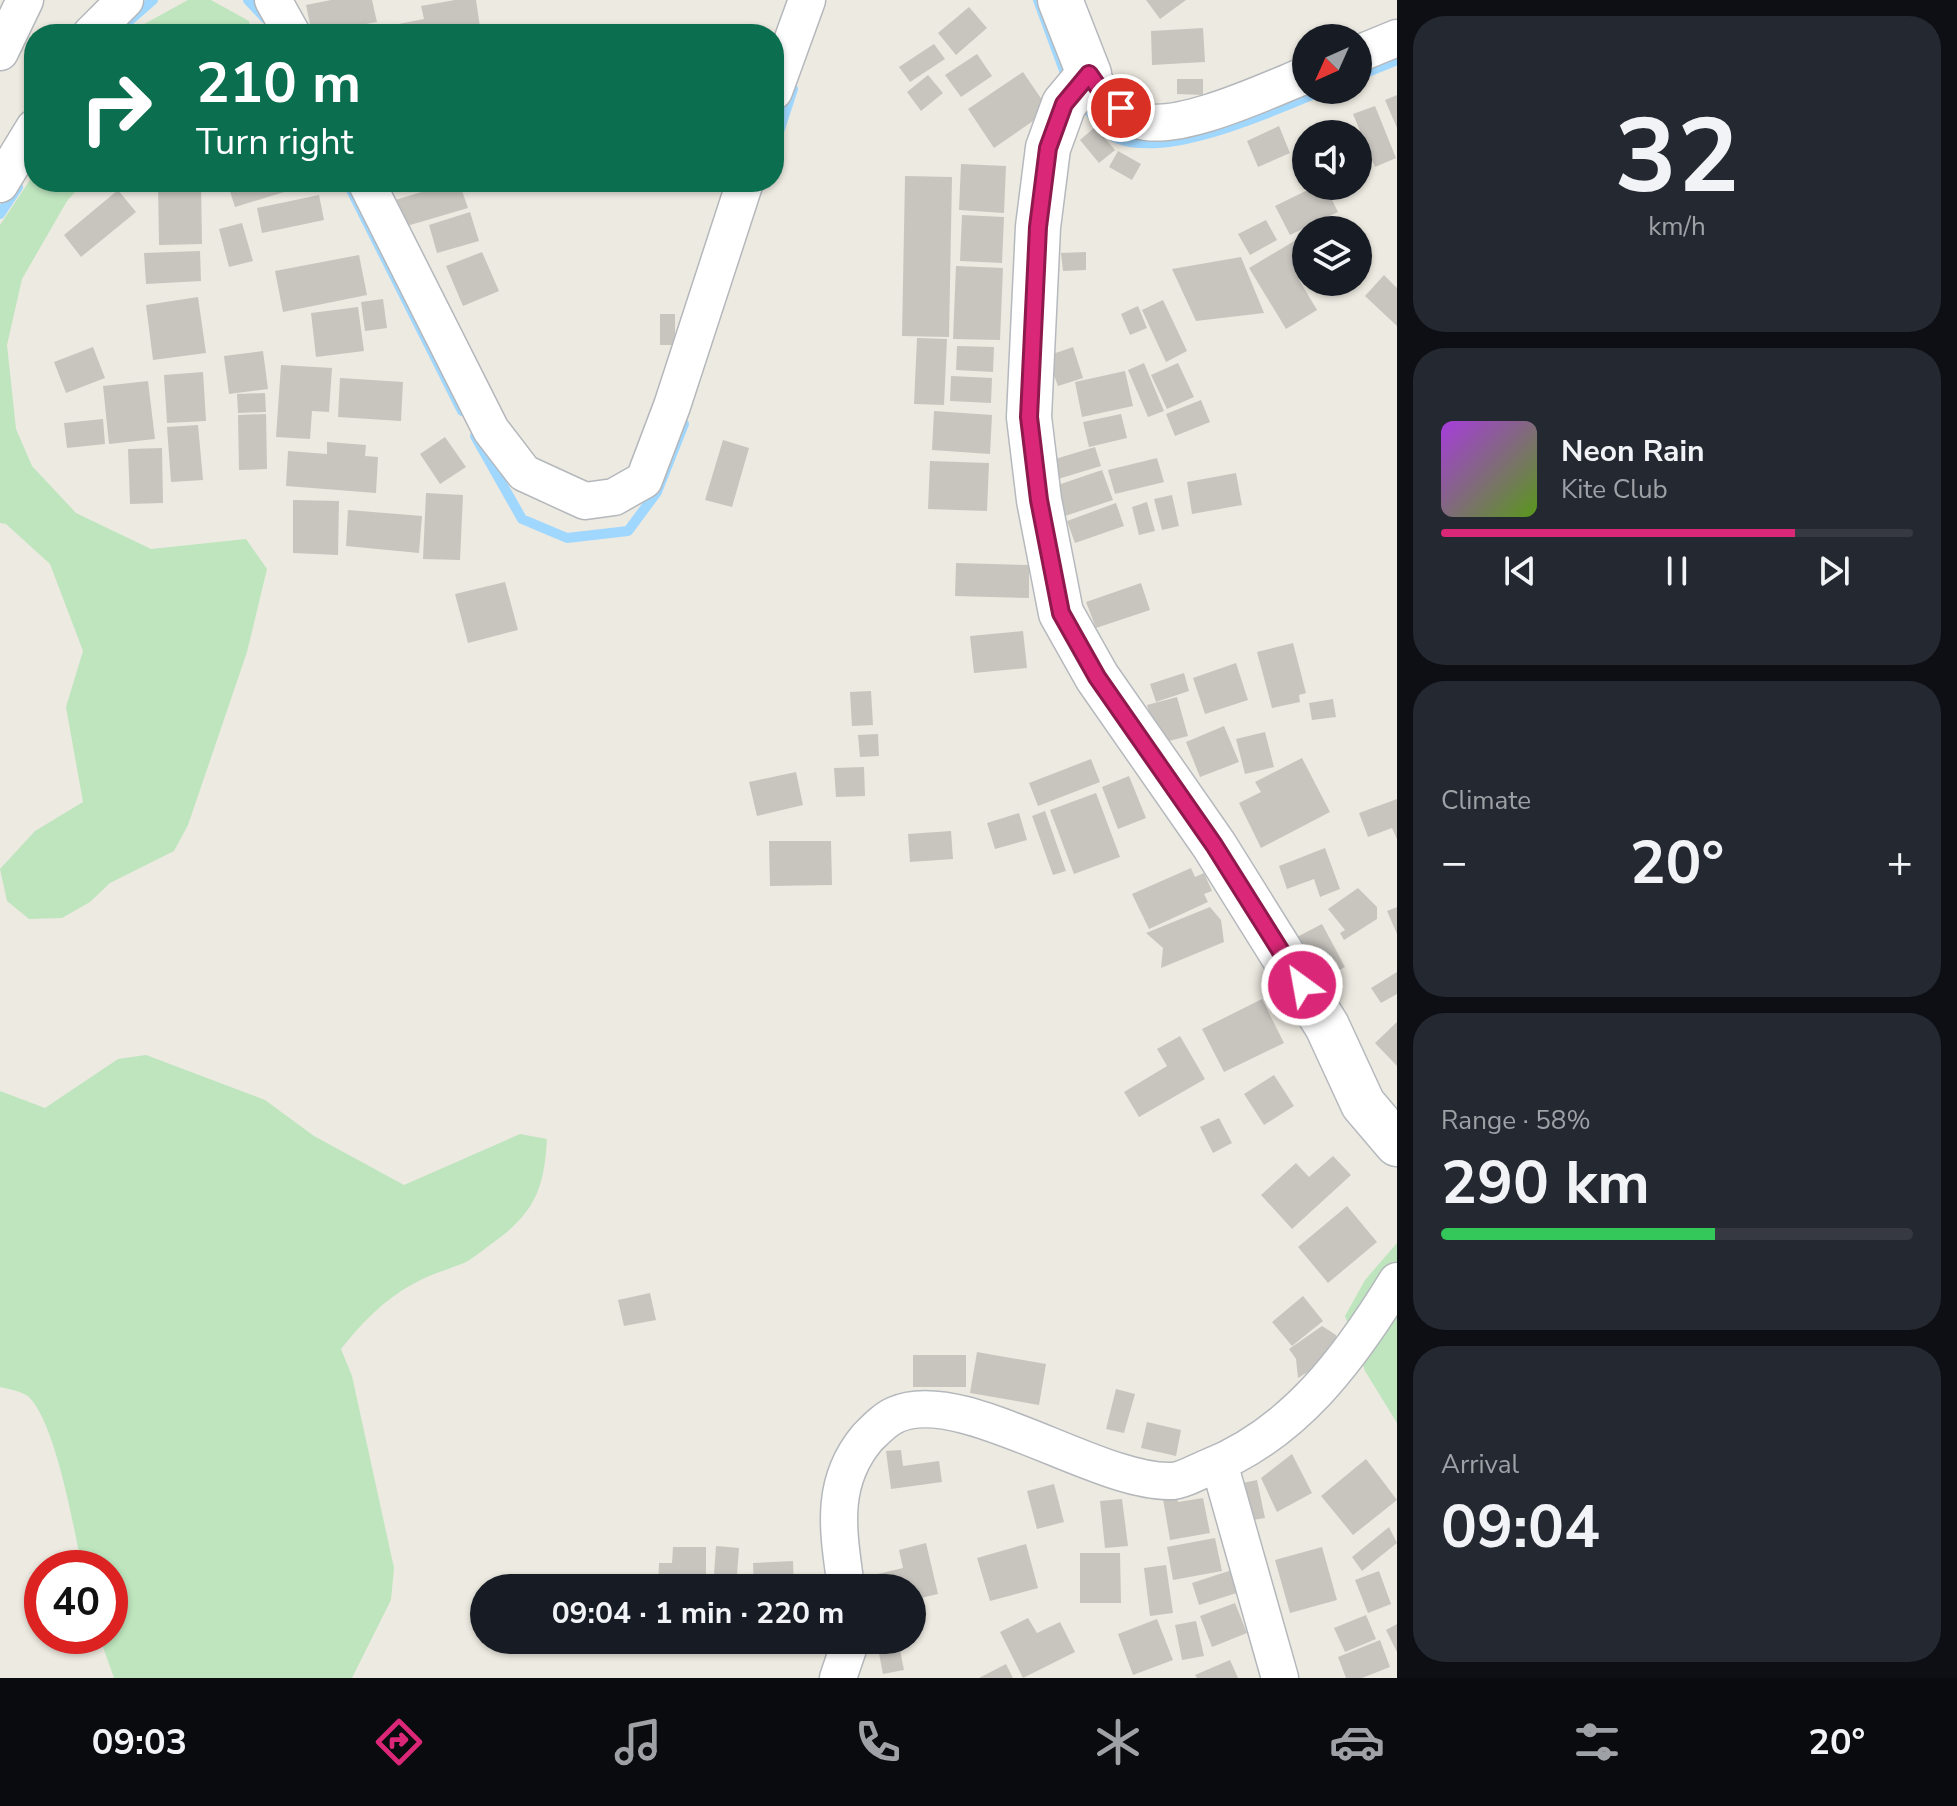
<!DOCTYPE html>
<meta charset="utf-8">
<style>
body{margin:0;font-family:"Nunito Sans",sans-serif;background:#242831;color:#f1f3f6;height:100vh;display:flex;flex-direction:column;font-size:30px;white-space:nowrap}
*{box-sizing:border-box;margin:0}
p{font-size:26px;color:#9ea1a6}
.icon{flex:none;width:44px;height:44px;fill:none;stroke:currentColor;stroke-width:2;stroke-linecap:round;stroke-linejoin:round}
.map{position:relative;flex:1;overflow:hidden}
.details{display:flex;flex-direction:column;gap:16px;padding:16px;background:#0d0f14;width:560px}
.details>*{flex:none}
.guide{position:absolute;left:24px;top:24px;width:760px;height:168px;border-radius:32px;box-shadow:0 2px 6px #0004;background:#0b6e4f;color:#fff;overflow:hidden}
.needle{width:52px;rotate:225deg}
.controls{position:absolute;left:1292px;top:24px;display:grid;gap:16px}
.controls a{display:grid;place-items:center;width:80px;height:80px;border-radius:50%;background:#171b24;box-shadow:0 2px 6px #0004;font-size:40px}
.speed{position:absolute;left:24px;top:1550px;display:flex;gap:16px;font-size:40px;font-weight:700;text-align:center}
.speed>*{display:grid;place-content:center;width:104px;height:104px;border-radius:50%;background:#171b24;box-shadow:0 2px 6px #0004;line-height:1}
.speed .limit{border:12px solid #d22;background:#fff;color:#111}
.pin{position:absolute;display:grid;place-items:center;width:68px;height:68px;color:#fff;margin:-34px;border:4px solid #fff;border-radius:50%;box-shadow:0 2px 8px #0007}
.me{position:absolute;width:88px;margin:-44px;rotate:328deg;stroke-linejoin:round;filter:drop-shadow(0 0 6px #0008)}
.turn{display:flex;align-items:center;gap:28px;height:168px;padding:0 40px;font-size:36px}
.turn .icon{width:104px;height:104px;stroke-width:2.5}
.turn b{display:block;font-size:56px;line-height:68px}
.big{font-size:60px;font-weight:700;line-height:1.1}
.details .tile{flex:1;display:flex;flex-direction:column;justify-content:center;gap:12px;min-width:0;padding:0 28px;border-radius:32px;background:#242831}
.details .dial{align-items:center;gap:0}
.dial b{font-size:104px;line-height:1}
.song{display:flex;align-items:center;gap:24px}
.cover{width:96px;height:96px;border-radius:12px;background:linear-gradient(135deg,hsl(280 70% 55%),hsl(90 70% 35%))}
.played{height:8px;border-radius:4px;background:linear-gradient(90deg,#db2777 75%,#363941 75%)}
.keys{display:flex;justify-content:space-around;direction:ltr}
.heat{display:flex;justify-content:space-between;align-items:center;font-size:44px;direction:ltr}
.charge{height:12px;border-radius:6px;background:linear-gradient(90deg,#34c759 58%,#363941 0)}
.trip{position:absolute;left:470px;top:1574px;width:456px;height:80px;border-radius:40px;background:#171b24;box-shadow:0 2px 6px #0004;font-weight:700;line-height:80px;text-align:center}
.tabs{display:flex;height:128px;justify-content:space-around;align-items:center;background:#090b0e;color:#9ea1a6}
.tabs .icon{width:56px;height:56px}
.tabs .selected{color:#db2777}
.tabs b{font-size:36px;color:#f1f3f6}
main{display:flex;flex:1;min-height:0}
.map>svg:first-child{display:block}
</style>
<main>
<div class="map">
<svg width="1397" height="1678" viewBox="0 0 1397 1678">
<rect width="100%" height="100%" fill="#edeae1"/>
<!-- green -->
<path fill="#bee5be" d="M188,0H211L249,21L251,34H126Z
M34,174V182H84L67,201L22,279L7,345L16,429L32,466L76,513L151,549L246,539L267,569L247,652L188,825L174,851L110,883L90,902L62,918L29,919L7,901L0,869L35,831L83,802L66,707L83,651L50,564L6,524L0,523V225Z
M146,1055L265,1100L314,1136L404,1185L520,1134L547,1139C544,1189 535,1212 494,1242C484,1249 474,1258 464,1263C447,1270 428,1275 413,1284C383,1300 361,1324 341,1349L352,1376L394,1568L391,1600L352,1678H114L99,1636H110V1568H82C74,1529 56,1424 29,1397C22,1391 8,1389 0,1387V1091L45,1108L118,1059Z
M1397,1243V1423L1365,1371L1345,1316L1365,1280Z"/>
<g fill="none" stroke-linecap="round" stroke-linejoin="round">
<!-- stream -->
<path stroke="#a0d7fe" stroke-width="10" d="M248,0L265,18
M1038,0L1069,84
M130,20L153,0
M1358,76L1397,60
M1081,100C1091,113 1103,133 1119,139C1171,158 1275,110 1324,90
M774,147L793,89
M347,182L462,411
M0,214L18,187
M475,436L522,519L567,538L628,531L657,492L684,424"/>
</g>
<!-- building -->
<path fill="#c8c5bf" d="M331,0H372L377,22L312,34L306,5Z
M455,0H476L481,34H348L424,19L421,6Z
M1146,0H1186L1160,19Z
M969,7L987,28L956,55L938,33Z
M1203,28L1205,62L1152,65L1151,31Z
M934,44L945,59L910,82L899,67Z
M977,54L992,76L961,97L945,75Z
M1023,72L1049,110L994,148L968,109Z
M928,75L943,93L921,111L907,92Z
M1177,79H1203V95L1177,94Z
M1397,95V128L1385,100Z
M1375,106L1396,158L1375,167L1353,114Z
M1279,126L1290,153L1258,167L1247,141Z
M1095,127L1115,150L1099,163L1080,140Z
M1118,151L1141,164L1132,180L1109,167Z
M961,164L1006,166L1004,213L959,210Z
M905,176L952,177L949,337L902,336Z
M1358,179L1363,186L1340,199L1332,186H1358Z
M158,182H201L202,244L159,245Z
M227,182H302L304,186L235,207Z
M403,182H437V183L406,192Z
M454,182H459L468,208L400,228L392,201Z
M1316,186H1325L1338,212L1290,235L1275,206Z
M118,190L136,212L81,257L64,235Z
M319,195L324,220L262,233L257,208Z
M470,212L479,241L437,253L429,225Z
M962,215L1004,217L1002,263L960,261Z
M1266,220L1277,240L1250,255L1238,234Z
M242,223L253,261L229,267L219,229Z
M1306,234V274L1298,278L1317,310L1286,329L1249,268Z
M200,251L201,281L146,284L144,253Z
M482,252L499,291L463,306L446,266Z
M1086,252V270L1063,271L1061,253Z
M359,255L367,295L283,312L275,271Z
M1241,257L1264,313L1196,321L1172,269Z
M956,266L1003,268L1000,340L953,339Z
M1384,275L1397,288V326L1365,296Z
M198,297L206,353L153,360L146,305Z
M383,299L387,328L365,331L361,302Z
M1163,300L1187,351L1166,362L1142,310Z
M1138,306L1147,328L1130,335L1121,314Z
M358,307L364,351L316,357L311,313Z
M660,314H675V345H660Z
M917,338L947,339L944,405L914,404Z
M957,346L994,347L993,372L956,370Z
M93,347L105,378L66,393L54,362Z
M1073,347L1083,378L1058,386L1047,356Z
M263,351L268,389L229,394L224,356Z
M1144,363L1164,411L1148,417L1128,370Z
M1178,363L1194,397L1167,409L1151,375Z
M281,365L332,368L329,412L312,411L310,439L276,437Z
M1125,371L1133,406L1082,417L1075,382Z
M203,372L206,421L167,423L164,375Z
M951,376L992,378L991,403L950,401Z
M340,378L403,382L401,421L338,417Z
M148,381L155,439L109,444L103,386Z
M265,393L266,412L238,413L237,394Z
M1201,400L1210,422L1175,436L1166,414Z
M934,411L992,415L990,454L932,450Z
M266,414L267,469L239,470L238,415Z
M1121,414L1127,438L1089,447L1083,422Z
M103,419L105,444L67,448L64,423Z
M198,425L203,480L171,482L167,427Z
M445,437L466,467L440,484L420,454Z
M723,440L749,448L732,507L705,500Z
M327,442L366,445L365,456L378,457L376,493L286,486L288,451L327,454Z
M1095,447L1101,466L1058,479L1052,460Z
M162,448L163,503L130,504L128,449Z
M1157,458L1164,482L1115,494L1108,470Z
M930,461L989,463L987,511L928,509Z
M1102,470L1113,500L1065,516L1055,486Z
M1236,473L1242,505L1192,514L1187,482Z
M426,493L463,495L460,560L423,559Z
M1172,495L1179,526L1162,530L1154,499Z
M293,500L339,501L338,555L293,553Z
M1147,502L1155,531L1139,535L1132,507Z
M1116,503L1124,526L1075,543L1067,521Z
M348,510L422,516L419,553L346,546Z
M956,563L1029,565V598L955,596Z
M505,582L518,630L468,643L455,594Z
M1141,583L1150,610L1096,628L1086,602Z
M1023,631L1027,668L974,673L970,636Z
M1293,643L1306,693L1299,695L1300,702L1272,708L1257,652Z
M1236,663L1248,700L1205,714L1193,678Z
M1184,673L1189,691L1156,702L1150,684Z
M871,691L873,725L852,726L850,692Z
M1177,697L1188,736L1158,744L1147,705Z
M1333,699L1336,717L1312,720L1309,703Z
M1224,726L1239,762L1200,777L1186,742Z
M1265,732L1274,767L1245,774L1236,739Z
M878,734L879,756L860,757L858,735Z
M1302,758L1330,812L1261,848L1239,803L1261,792L1255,782Z
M1091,759L1100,782L1038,806L1029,783Z
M864,767L865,796L836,797L834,768Z
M796,772L803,805L757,816L749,782Z
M1129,776L1146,818L1118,829L1102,787Z
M1096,793L1120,857L1074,874L1050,810Z
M1397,799V839L1392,828L1368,837L1359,813Z
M1045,811L1066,871L1053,875L1032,816Z
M1019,813L1027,840L995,849L987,823Z
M951,831L953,859L910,862L908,834Z
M769,841H831L832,885L770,886Z
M1325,848L1340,889L1320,897L1314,879L1287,889L1279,866Z
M1191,868L1195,877L1204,873L1212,891L1204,894L1208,902L1149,929L1132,894Z
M1358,888L1377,907V919L1344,940L1340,933L1345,930L1328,909Z
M1210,907L1221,920L1224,942L1161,968L1163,948L1146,933Z
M1397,907V934L1387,911Z
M1322,924L1345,967L1320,980L1297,937Z
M1397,972V994L1381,1003L1371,988Z
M1262,999L1284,1043L1224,1072L1202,1029Z
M1397,1022V1066L1375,1043Z
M1180,1036L1205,1079L1139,1117L1124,1092L1167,1066L1157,1049Z
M1274,1075L1294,1106L1264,1125L1244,1094Z
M1219,1118L1232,1143L1213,1153L1200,1127Z
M1333,1156L1351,1175L1292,1229L1261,1195L1296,1163L1309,1177Z
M1347,1206L1377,1242L1328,1283L1298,1247Z
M650,1293L656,1320L624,1326L618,1300Z
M1303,1296L1323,1321L1292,1346L1272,1322Z
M1322,1326L1336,1335L1339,1353L1298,1378L1296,1359L1289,1349Z
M977,1352L1046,1364L1039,1405L970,1393Z
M913,1355H966V1387H913Z
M1116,1389L1135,1394L1124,1433L1106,1429Z
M1147,1422L1181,1430L1176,1456L1141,1448Z
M901,1450L903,1466L939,1461L942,1482L891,1489L886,1451Z
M1292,1454L1312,1493L1277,1512L1261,1478Z
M1366,1459L1397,1500L1353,1535L1321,1496Z
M1257,1480L1265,1518L1241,1522L1233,1485Z
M1054,1484L1064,1522L1037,1529L1027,1491Z
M1176,1491L1178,1502L1203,1498L1210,1533L1170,1540L1162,1493Z
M1122,1499L1128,1546L1105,1548L1100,1501Z
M1389,1527L1397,1543L1362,1571L1352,1557Z
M1215,1538L1222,1571L1173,1580L1167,1547Z
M926,1543L938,1594L912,1600V1588H872L869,1576L903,1568L899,1550Z
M1026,1544L1038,1588L990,1601L977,1558Z
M716,1546L739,1548L736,1588H713Z
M673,1547H706V1588H658L659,1563H672Z
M1322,1547L1337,1600L1290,1613L1275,1560Z
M1080,1553H1120L1121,1603H1080Z
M793,1561L794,1588H754L753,1563Z
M1166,1565L1173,1613L1150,1616L1144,1568Z
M1238,1568L1246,1590L1199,1605L1192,1583Z
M1379,1571L1391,1604L1368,1613L1355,1580Z
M1235,1603L1247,1633L1212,1647L1200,1616Z
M1366,1615L1376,1639L1345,1652L1334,1628Z
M1028,1618L1037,1633L1060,1622L1075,1652L1023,1678L1000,1632Z
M1157,1619L1173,1660L1133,1675L1118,1634Z
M1196,1621L1204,1656L1182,1660L1175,1625Z
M1397,1624V1652L1386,1630Z
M898,1640L904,1670L883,1674L877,1643Z
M1380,1640L1390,1667L1362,1678H1346L1338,1657Z
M1230,1660L1238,1678H1197L1195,1675Z
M1006,1664L1013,1678H979Z"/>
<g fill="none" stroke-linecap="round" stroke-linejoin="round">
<defs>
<path id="street" d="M273,0L292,34
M91,34L125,0
M0,52L25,0
M1358,54L1397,38
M1089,74C1101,92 1117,111 1138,120C1176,134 1269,90 1306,75
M774,91L807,0
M366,182L491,430L524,473L585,501L614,497L644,480L672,406L745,182
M0,184L34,128
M1219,1463L1280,1678
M846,1588C839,1534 828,1485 867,1438C875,1430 884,1420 895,1415C961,1384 1099,1485 1173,1481C1184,1480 1197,1472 1207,1468C1294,1434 1350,1358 1397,1281
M838,1678L851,1640"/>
<path id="secondary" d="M1060,0L1089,74L1064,104L1048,148L1038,227L1029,417L1039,500L1061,613L1097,677L1214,845L1327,1026L1363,1104L1397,1144"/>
</defs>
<!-- street casing -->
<use href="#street" stroke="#b4b8bc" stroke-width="39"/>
<!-- secondary casing -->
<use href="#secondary" stroke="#b5b9be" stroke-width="47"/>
<!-- street -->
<use href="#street" stroke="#fff" stroke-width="36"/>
<!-- secondary -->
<use href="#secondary" stroke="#fff" stroke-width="44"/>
</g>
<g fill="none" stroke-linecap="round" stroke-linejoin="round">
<defs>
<path id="route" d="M1121,108L1105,97L1089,74L1064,104L1048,148L1038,227L1029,417L1039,500L1061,613L1097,677L1214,845L1302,985"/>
</defs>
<!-- route casing -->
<use href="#route" stroke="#8e194d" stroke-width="20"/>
<!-- route -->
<use href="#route" stroke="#db2777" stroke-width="14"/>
</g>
</svg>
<div class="controls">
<a><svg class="needle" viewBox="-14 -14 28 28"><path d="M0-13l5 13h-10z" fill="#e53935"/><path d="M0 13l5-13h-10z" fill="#9ea1a6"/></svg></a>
<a><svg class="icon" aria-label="sound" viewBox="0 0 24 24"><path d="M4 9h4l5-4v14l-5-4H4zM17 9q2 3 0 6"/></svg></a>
<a><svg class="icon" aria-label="layers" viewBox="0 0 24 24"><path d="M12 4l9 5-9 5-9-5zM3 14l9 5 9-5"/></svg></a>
</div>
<div class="speed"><div class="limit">40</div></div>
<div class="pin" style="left:1121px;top:108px;background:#d93025"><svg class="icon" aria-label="arrive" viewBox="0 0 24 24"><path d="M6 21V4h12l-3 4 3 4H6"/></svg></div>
<svg class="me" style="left:1302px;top:985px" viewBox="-20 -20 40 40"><circle r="17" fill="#db2777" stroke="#fff" stroke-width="3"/><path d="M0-11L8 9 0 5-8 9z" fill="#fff"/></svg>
<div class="trip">09:04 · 1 min · 220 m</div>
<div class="guide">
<div class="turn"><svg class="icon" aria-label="right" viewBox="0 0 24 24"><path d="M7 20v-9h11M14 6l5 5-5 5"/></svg><div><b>210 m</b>Turn right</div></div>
</div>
</div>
<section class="details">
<div class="tile dial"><b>32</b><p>km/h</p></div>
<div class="tile">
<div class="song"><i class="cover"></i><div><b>Neon Rain</b><p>Kite Club</p></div></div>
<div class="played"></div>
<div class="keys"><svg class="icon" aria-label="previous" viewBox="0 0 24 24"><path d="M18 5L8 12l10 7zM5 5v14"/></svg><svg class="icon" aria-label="pause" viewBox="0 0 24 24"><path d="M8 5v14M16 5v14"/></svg><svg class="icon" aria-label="next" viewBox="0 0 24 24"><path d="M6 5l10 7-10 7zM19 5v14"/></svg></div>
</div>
<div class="tile"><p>Climate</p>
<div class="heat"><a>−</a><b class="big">20°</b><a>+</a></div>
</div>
<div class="tile"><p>Range · 58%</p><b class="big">290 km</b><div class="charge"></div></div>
<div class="tile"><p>Arrival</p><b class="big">09:04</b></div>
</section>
</main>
<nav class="tabs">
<b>09:03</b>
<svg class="icon selected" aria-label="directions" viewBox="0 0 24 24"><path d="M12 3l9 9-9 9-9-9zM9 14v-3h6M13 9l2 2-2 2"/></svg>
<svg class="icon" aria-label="music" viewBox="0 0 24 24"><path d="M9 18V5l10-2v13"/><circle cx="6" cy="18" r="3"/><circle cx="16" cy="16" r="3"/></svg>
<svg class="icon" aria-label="phone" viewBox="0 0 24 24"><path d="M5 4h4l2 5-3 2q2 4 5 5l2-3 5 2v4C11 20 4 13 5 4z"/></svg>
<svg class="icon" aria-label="climate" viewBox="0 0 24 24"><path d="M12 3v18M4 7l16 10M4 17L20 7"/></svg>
<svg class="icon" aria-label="car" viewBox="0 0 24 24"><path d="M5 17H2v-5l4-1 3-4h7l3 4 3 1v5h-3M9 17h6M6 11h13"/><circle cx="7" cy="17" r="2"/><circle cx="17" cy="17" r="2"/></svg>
<svg class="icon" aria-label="filters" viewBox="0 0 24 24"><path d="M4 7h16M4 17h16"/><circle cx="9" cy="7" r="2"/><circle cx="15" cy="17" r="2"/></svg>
<b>20°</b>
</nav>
